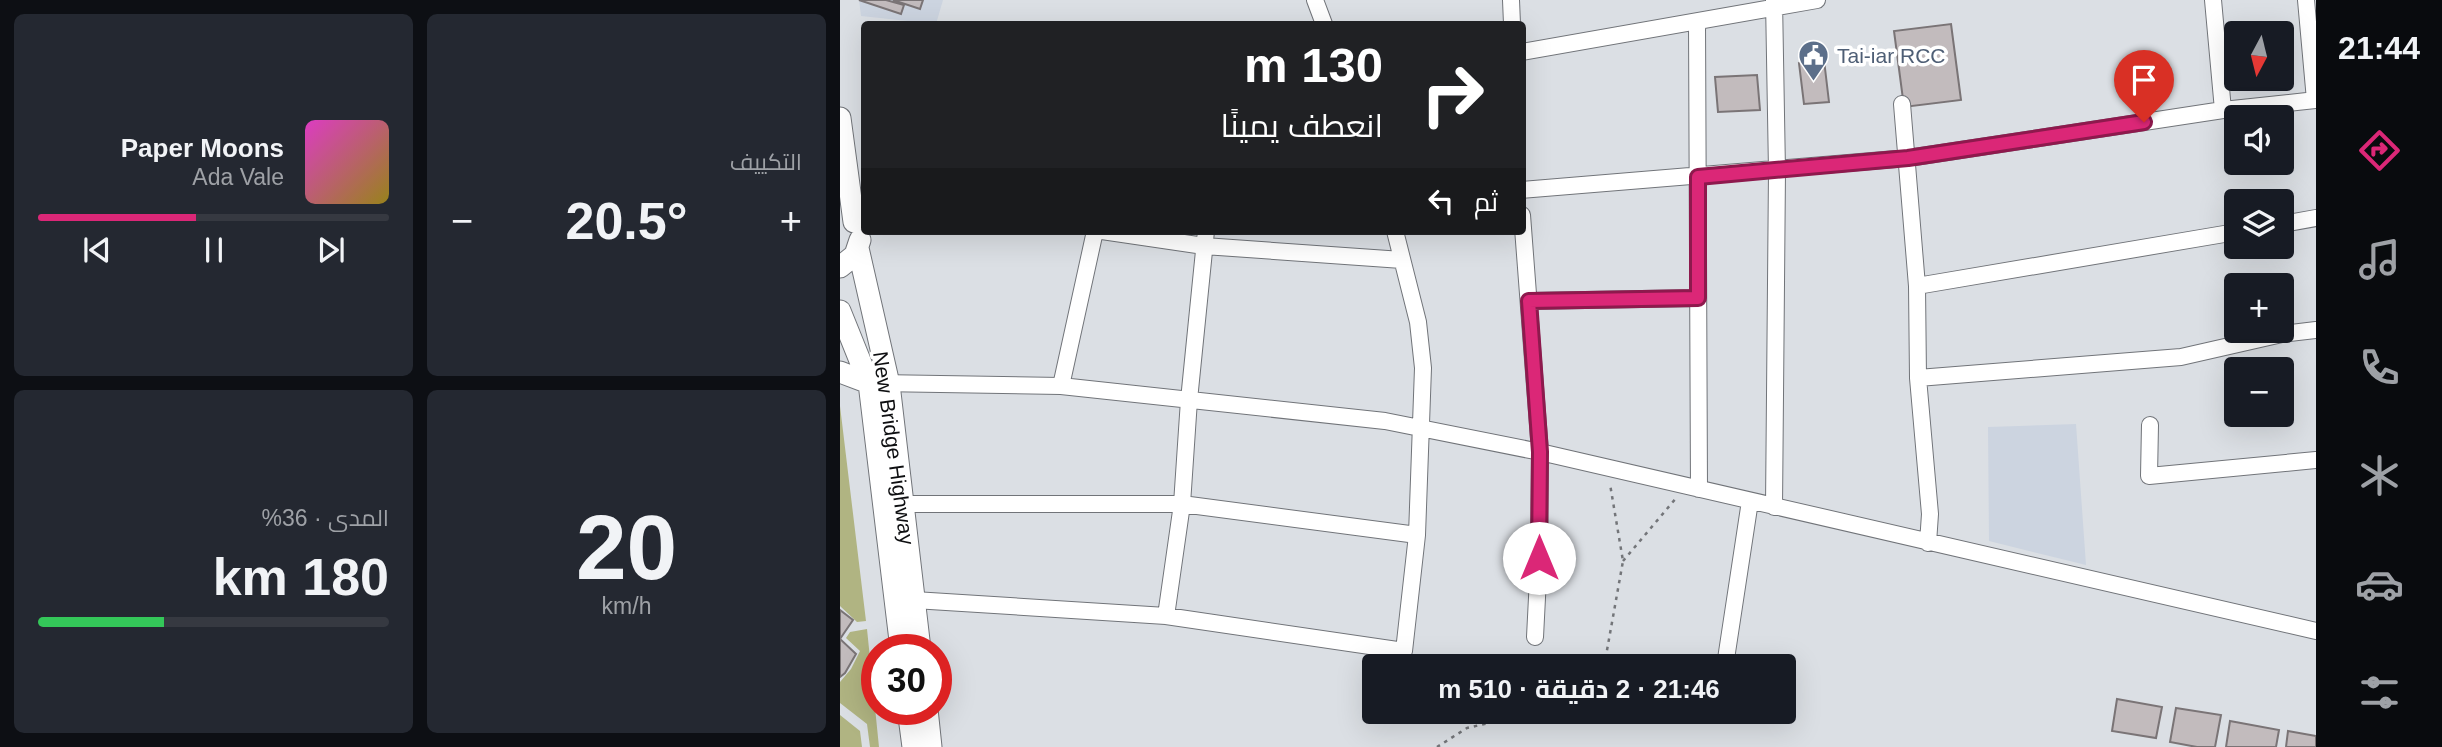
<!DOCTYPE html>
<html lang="ar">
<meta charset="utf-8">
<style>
body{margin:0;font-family:Arial,Cairo,sans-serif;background:#242831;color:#f1f3f6;direction:rtl;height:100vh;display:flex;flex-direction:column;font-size:26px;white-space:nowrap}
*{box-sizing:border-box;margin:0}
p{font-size:23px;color:#9ea1a6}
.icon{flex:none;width:38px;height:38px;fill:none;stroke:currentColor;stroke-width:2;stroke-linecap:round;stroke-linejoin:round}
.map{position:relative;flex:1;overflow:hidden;direction:ltr}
.panel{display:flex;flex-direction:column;gap:14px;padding:14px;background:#0d0f14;width:840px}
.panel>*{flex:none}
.banner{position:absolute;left:21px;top:21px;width:665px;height:214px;border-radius:7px;box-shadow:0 7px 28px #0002;direction:rtl;background:#202124;color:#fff;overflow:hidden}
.needle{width:46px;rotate:187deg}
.fabs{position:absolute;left:1384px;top:21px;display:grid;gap:14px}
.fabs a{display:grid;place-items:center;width:70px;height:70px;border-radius:7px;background:#171b24;box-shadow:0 7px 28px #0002;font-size:35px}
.speed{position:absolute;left:21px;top:634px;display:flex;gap:14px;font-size:35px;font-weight:700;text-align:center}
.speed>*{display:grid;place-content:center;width:91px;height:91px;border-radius:50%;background:#171b24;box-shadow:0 7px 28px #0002;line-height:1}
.speed .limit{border:10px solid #d22;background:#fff;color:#111}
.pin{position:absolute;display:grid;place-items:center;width:60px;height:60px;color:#fff;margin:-72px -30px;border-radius:50% 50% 50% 0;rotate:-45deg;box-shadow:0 0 7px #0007}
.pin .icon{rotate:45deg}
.me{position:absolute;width:77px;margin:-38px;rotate:0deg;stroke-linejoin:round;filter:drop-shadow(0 0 5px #0008)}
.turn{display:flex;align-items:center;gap:24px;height:147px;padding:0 28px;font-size:32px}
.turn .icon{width:91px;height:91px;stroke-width:2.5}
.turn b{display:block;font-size:49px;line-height:60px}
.then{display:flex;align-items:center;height:66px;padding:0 28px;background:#0003;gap:14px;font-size:26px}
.big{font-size:52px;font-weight:700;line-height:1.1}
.panel .card{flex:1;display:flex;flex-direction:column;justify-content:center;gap:10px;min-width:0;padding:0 24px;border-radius:10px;background:#242831}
.panel .dial{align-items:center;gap:0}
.dial b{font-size:91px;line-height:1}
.song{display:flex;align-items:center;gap:21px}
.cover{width:84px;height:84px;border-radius:10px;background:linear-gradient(135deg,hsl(310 70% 55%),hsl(50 70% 35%))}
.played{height:7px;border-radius:4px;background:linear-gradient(90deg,#db2777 45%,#363941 45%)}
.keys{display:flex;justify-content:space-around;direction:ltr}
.heat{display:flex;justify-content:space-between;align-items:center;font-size:38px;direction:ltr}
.charge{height:10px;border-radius:5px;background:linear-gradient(90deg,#34c759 36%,#363941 0)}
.panel .tiles{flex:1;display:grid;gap:14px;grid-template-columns:repeat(2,1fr)}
.trip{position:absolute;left:522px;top:654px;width:434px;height:70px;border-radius:7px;background:#171b24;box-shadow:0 7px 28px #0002;font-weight:700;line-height:70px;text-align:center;direction:rtl}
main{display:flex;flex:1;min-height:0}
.menu{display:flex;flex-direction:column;width:126px;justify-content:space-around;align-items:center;background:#090b0e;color:#9ea1a6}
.menu .icon{width:49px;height:49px}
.menu .current{color:#db2777}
.menu b{font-size:32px;color:#f1f3f6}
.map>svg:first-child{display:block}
</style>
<main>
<nav class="menu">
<b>21:44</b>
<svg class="icon current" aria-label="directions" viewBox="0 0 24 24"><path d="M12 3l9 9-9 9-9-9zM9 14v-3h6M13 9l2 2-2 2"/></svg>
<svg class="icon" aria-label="music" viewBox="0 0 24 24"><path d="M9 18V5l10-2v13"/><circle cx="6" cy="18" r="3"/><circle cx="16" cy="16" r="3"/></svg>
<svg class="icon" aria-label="phone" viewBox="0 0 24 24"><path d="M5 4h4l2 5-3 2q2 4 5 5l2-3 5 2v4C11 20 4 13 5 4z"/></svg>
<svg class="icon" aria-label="climate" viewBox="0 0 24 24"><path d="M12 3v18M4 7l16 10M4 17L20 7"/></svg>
<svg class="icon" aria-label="car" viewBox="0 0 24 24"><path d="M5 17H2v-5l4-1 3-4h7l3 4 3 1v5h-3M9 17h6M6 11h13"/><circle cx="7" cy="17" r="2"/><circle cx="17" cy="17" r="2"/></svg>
<svg class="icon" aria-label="filters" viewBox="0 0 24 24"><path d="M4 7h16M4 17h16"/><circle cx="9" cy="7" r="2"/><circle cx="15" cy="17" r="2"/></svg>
</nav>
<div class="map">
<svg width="1476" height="747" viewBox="0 0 1476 747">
<rect width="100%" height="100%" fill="#dbdfe4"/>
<!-- built -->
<path fill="#ccd4e0" d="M19,0H103L96,24L21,16Z
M1236,424L1246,565L1149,541L1148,427Z"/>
<!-- green -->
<path fill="#b0b482" d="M0,406L26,621L17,622L0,606Z
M27,629L39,747H30L27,724L0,703V682L11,669L20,651L6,638L10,632Z
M0,715L20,731L22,747H0Z"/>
<!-- building -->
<path fill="#c2bbbd" stroke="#7a7476" stroke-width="2" d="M19,0H46L64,5L61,14Z
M53,0H83L80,9Z
M1111,24L1121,100L1064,107L1054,31Z
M984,60L989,102L964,104L959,63Z
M917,75L920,110L878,112L875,77Z
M0,610L13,620L0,639L16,654L5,673L0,677Z
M1277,699L1322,707L1316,738L1272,731Z
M1336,708L1381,715L1375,747H1357L1330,742Z
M1390,721L1439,730L1436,747H1386Z
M1448,731L1476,736V747H1446Z"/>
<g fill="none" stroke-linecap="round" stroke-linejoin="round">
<defs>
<path id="minor" d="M475,0L484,24
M671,0L672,24
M934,0L937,171L934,507
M1373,0L1383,110
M1466,0L1475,100
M857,22L859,489
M682,52L977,0
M1062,104L1077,286L1078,378L1090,514L1088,543
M682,190L1068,158L1383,110L1476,100
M682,215L700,452L699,558L695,637
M1442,224L1476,218
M262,231L364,246L562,260
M1077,286L1396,232
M689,301L858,298
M1078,378L1341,357L1442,334L1476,330
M38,383L221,386L545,421L700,452L1476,631
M221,386L255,231
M1310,425L1309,476L1476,460
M63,504H342L577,535
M74,600L326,616L564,651L577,535L583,368L578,322L555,231
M326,616L342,504L349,400L366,231
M886,659L910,501"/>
<path id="major" d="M0,118L14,222
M18,248L49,384L80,649
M0,267L15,255L20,240
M0,311L29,383L61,649
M0,372L29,383
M68,709L73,747
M87,709L91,747"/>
</defs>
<!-- minor casing -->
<use href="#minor" stroke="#717479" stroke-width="18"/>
<!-- major casing -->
<use href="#major" stroke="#717479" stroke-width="23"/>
<!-- path -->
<path stroke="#737579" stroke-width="2.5" stroke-dasharray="3.5 5" stroke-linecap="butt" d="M783,561L837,497
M764,667L783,561L770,484
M597,747L627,728L666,719L669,712"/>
<!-- minor -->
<use href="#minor" stroke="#fff" stroke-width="16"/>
<!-- major -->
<use href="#major" stroke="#fff" stroke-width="21"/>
</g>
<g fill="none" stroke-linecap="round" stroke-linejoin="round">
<defs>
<path id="route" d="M699,558L700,452L689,301L858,298V177L1068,158L1304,122"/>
</defs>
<!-- route casing -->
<use href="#route" stroke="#8e194d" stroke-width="18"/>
<!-- route -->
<use href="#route" stroke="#db2777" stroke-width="12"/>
</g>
<!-- icons -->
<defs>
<symbol id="civic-pin" viewBox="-11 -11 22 30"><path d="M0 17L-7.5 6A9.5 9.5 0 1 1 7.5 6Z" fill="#5c6f8a" stroke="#fff"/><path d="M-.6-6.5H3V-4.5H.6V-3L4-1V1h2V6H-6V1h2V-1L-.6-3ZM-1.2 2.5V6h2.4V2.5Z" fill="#fff"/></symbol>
</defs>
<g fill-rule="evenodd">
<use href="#civic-pin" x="956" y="38" width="35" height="47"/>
</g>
<g text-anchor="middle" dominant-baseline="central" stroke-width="7" stroke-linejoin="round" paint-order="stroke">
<!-- service labels -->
<g font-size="21" fill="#4e5e75" stroke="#fff" text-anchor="start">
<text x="997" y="55">Tai-iar RCC</text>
</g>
<!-- street labels -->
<g font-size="21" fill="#0e0f11" stroke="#fff">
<text transform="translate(54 448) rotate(82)">New Bridge Highway</text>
</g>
</g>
</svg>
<div class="fabs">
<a><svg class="needle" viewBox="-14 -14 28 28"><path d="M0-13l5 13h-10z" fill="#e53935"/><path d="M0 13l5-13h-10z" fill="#9ea1a6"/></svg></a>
<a><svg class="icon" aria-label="sound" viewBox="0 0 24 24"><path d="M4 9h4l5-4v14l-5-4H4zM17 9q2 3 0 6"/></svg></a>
<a><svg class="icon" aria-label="layers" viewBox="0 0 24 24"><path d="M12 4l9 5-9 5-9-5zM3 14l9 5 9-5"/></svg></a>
<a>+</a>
<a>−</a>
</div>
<div class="speed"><div class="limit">30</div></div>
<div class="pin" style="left:1304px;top:122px;background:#d93025"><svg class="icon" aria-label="arrive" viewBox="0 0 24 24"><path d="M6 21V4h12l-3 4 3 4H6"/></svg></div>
<svg class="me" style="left:699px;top:558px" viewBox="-20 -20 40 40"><circle r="19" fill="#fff"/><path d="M0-13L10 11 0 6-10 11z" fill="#db2777"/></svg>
<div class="trip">21:46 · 2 دقيقة · 510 m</div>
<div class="banner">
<div class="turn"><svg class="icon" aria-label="right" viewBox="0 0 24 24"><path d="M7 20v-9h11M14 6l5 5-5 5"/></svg><div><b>130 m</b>انعطف يمينًا</div></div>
<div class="then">ثم<svg class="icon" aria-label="left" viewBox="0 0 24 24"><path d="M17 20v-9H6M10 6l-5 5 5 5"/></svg></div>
</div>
</div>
<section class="panel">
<div class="tiles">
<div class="card"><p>التكييف</p>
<div class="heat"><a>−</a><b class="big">20.5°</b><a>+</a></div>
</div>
<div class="card">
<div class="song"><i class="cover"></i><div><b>Paper Moons</b><p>Ada Vale</p></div></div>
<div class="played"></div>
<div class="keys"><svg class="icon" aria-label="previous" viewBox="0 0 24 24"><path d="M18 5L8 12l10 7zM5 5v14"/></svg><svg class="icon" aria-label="pause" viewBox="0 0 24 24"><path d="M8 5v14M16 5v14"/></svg><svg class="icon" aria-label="next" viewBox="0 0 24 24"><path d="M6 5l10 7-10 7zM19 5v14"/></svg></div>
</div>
<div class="card dial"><b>20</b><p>km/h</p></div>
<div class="card"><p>المدى · 36%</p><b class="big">180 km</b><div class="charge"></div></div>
</div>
</section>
</main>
